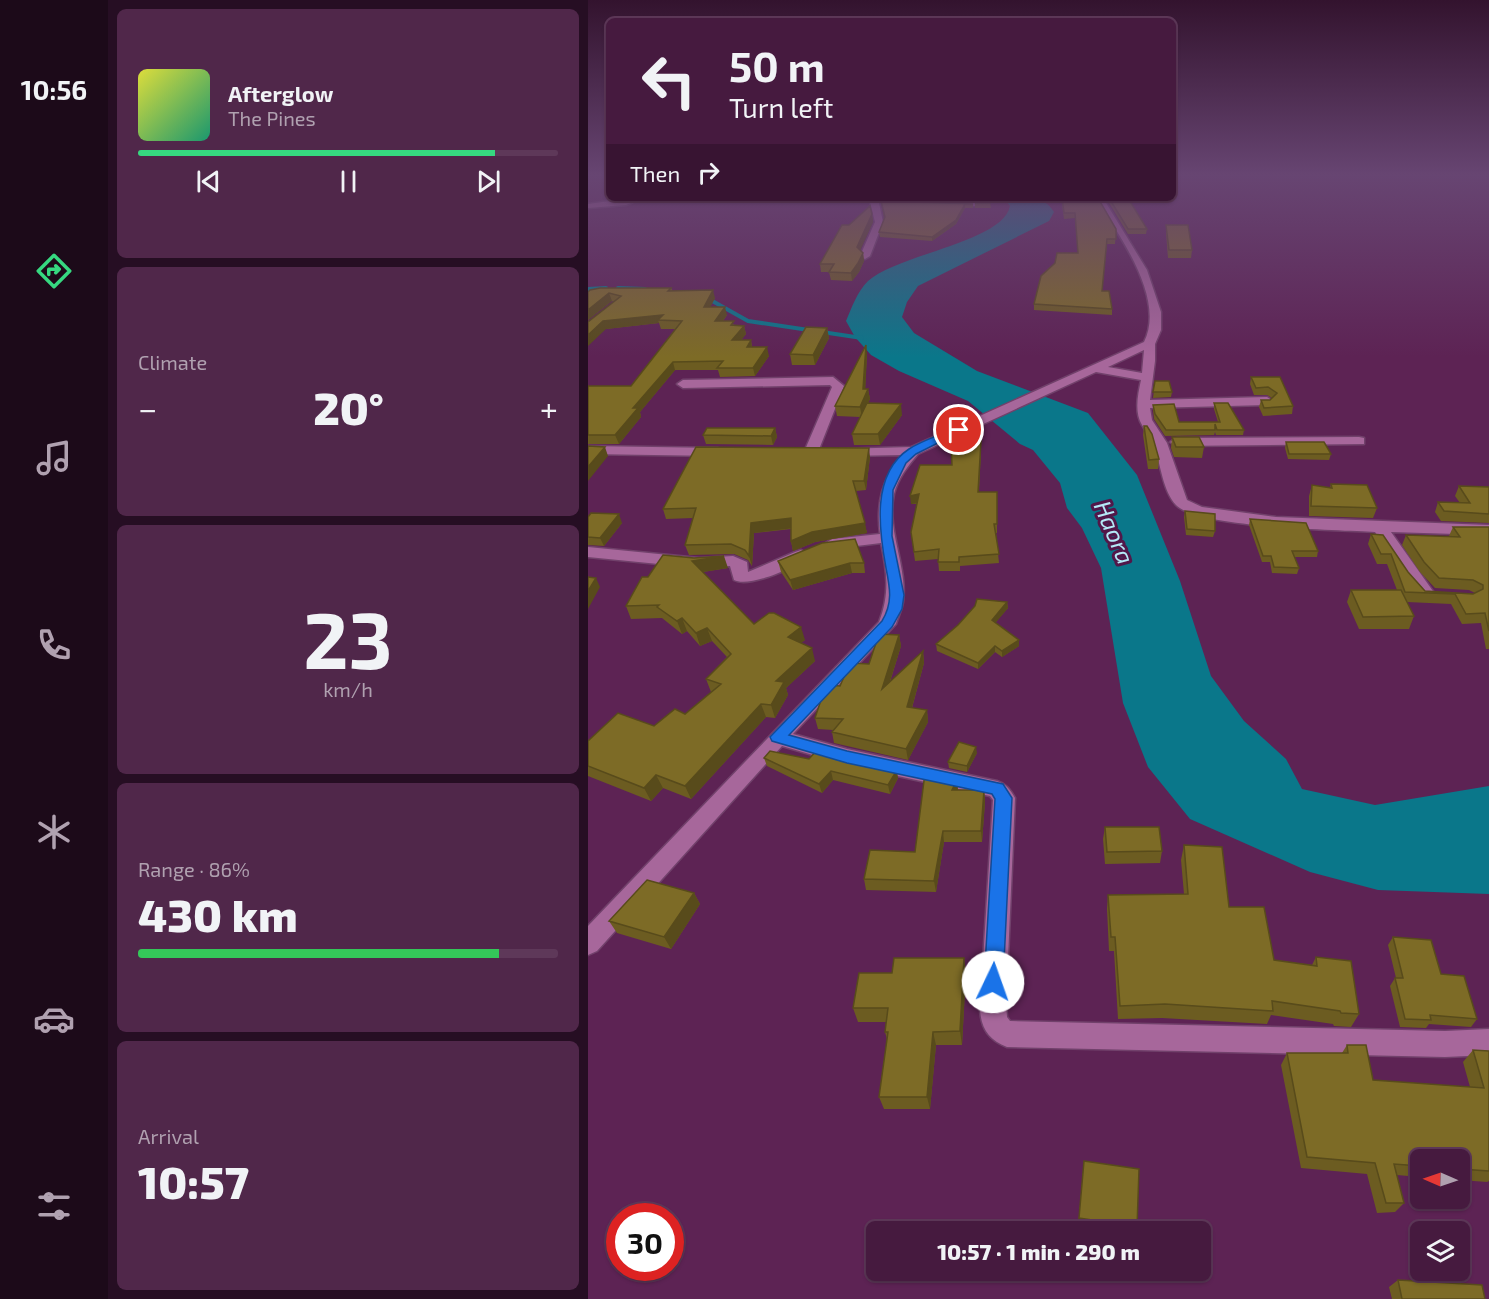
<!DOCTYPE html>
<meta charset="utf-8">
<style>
body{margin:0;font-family:"Exo 2",sans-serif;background:#50274a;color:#f1f3f6;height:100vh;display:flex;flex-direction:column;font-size:22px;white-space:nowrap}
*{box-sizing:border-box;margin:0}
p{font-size:20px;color:#b0a1b0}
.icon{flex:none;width:33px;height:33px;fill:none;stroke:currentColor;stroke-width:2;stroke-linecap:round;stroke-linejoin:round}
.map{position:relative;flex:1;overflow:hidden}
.sheet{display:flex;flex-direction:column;gap:9px;padding:9px;background:#260e23;width:480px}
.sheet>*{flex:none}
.hud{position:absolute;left:18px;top:18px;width:570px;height:183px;border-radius:9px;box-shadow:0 2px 4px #0004,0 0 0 2px #5e3859;background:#461a3f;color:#f1f3f6;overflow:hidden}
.needle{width:39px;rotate:272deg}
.controls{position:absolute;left:822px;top:1149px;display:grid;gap:12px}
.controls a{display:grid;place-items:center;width:60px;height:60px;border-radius:9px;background:#461a3f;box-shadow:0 2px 4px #0004,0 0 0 2px #5e3859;font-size:30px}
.speed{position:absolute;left:18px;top:1203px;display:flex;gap:12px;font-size:30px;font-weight:700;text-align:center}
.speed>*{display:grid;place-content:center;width:78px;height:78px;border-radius:50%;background:#461a3f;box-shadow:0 2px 4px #0004,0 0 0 2px #5e3859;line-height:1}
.speed .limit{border:9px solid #d22;background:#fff;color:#111}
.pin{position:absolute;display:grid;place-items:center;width:51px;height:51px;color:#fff;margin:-26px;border:3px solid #fff;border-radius:50%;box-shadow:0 2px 6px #0007}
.me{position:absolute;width:66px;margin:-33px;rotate:3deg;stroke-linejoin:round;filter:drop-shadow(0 0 4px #0008)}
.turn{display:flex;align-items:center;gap:21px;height:126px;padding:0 24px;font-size:27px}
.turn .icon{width:78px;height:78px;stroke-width:2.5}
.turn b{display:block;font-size:42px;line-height:51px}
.then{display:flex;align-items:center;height:57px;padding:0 24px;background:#0003;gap:12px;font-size:22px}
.big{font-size:45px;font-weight:800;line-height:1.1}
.sheet .card{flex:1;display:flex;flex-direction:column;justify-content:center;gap:9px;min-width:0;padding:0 21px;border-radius:9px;background:#50274a}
.sheet .dial{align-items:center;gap:0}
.dial b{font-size:78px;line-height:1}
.song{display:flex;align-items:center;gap:18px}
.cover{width:72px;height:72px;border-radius:9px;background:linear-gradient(135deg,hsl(60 70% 55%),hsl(160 70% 35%))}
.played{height:6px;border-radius:3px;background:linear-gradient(90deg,#36d880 85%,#5e3859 85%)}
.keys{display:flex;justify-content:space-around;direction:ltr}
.heat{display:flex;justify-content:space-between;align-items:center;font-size:33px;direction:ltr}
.charge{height:9px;border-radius:4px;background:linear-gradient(90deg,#34c759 86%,#5e3859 0)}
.trip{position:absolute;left:278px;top:1221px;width:345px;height:60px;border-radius:9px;background:#461a3f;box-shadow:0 2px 4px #0004,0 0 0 2px #5e3859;font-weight:800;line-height:60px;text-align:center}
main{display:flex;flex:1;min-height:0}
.tab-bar{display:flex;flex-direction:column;width:108px;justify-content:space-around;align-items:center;background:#1c0a19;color:#b0a1b0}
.tab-bar .icon{width:42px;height:42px}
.tab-bar .active{color:#36d880}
.tab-bar b{font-size:27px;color:#f1f3f6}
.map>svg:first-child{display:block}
</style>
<main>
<nav class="tab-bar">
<b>10:56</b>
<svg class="icon active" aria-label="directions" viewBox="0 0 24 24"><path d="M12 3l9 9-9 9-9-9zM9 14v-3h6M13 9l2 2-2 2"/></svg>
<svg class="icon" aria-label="music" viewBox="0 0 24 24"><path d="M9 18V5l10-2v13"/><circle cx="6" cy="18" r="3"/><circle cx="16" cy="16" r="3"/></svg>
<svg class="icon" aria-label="phone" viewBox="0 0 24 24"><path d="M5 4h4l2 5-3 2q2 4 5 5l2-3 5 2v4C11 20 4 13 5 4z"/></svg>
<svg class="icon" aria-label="climate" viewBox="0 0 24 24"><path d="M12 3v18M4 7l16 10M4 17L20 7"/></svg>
<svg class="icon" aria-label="car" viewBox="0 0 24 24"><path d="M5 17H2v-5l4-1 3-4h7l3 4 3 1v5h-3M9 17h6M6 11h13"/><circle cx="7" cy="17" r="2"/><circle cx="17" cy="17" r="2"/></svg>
<svg class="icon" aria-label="filters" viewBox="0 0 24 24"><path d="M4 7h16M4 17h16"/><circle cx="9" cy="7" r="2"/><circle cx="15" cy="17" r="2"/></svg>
</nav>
<section class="sheet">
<div class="card">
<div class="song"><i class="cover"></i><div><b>Afterglow</b><p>The Pines</p></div></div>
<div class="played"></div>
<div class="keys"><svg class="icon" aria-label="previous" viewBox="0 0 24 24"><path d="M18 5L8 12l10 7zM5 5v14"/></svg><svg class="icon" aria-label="pause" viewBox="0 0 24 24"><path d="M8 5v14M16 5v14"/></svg><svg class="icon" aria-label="next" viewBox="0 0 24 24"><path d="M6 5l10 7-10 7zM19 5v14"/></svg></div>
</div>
<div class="card"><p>Climate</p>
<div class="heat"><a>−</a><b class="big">20°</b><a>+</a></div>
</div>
<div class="card dial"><b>23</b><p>km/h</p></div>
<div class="card"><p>Range · 86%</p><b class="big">430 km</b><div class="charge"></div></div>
<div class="card"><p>Arrival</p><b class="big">10:57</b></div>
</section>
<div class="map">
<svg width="901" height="1299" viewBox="0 0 901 1299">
<rect width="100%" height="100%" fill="#5d2354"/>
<!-- water -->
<path fill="#0a778a" d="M416,198C434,198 455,193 466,212L461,221L330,286L319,302L314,317L326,333L389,371L500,413L549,475L592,581L623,676L656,721L698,759L714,789L787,805L901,786V894L790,890L722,872L602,819L560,767L535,703L513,568L494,528L479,508L472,483L445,450L432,444L380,401L311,371L283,355L267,337L258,321C264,307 269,292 280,281C310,254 415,242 422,206Z"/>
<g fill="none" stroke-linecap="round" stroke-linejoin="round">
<!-- stream -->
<path stroke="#0a778a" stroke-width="4" d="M30,288L57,289
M0,289L18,288
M119,298L160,321L274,338"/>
<defs>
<path id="minor" d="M44,198H55L38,205L0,208V204Z
M191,198H199L194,201Z
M281,198L387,202L391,204L387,206L291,203L295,222L282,256L277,259L272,256L287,222Z
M507,198H515L559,270L573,312V330L567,344V361L562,400L679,397L685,401L679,405L562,408L564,420L579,443L599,500L614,507L688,517L901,525V535L803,532L847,594L839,599C822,595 798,547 787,532C751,530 610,528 588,505C575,491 573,466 567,449C564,440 559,433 554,425C546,412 550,394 553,380L508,372L330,454C320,466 310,478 306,494C298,530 320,566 315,602C314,609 310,617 308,624L205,734L259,749L409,781C418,784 422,789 427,798L418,1004L419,1017L422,1021L857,1031L901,1029V1055L857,1057L419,1047C401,1040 393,1029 392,1009L405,800L402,796L259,765L194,746L9,951L0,955V926L291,622C302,594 299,571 293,543L244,549L236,544L244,539L292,534C288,502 294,480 314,455L257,456L252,455V449L323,447L556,342C578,299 531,234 507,198ZM556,350L554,373L520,367Z
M245,377L256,386L230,452L223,456L216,452L244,387L242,385L95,388L89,384L95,380Z
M771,437L776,438V444L589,446L582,442L589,438Z
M0,446L130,448L137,452L130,456L0,454Z
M0,547L111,558L145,556L159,562L160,572L207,552L213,550L221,555C211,567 161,588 146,580L142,566L111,568L0,557Z"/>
</defs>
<!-- minor casing -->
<use href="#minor" stroke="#71416b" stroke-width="3"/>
<!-- minor -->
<use href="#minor" fill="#a7679b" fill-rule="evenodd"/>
</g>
<!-- wall -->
<path fill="#6c5c21" d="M341,198H400L402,203L403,208H387V203L389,202L387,200Z
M473,198H510L528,229L527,244H519L514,291L524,309V315L446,310V304L490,253L487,218L476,219Z
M518,198H540L559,229L558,234H540Z
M293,201L385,204V208H377L368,224L344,241L292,237L291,232L296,218Z
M284,214L285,222L272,250L275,253L276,261L271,272L264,281L243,280L241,272H233L232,264L261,225Z
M578,225L604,250L603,258H580L578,233Z
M83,288L85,291L127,298L122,307L139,315L135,321L147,325L156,326L158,334L153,340H163L164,347L181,356L167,376L132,377L130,370H87L52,412L53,417L31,444H0V386H43L87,329H73L71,323L18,329L26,302L24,301L0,320V292Z
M239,328L241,338L227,365H204L202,354Z
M279,354L277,389H280L282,399L280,403L314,415L292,445H266L264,434L272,417L249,416L247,406Z
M663,377H692L705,406L704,414L675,416L671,407L673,400H682L684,398L679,395H666L662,384Z
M567,381L584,392L583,397L565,398Z
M626,403L656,430L655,435H628L627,432L626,435L577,436L566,419L565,410V405L591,422H630L626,409Z
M556,426L571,459L570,469H560L555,435Z
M187,428L189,437L185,445L118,444L115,435Z
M584,437L616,447L614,458L586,457L583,448Z
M393,441V450L391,492H409V533H408L411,563L372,566V571H351L350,559L327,561L323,532L329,504H323L364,465Z
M698,442L743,454L741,460L700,459L697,448Z
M282,457L278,490L268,491L279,533L227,542L205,551L203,541V529L166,533L164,566L160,560L146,554L101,555L97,545L105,518L78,519L75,509Z
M743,484L789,508L785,518L721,516V496L724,485L742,488Z
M871,486L901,487V523L853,521L847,512L850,502L872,503L867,496Z
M597,511L627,531L625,537L598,535L596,517Z
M0,517L34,523L16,546L0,545Z
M662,519L730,551L729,557H706L711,568L709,574L684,573L682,562H674L661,525Z
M865,527H901V649H898L893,623L874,624L863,604L819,602L826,616L821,629H771L759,602L763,590H809L799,564H789L780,544L783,534L837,591L885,594L887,593L881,590L847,588L832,572L814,545L818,535L862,537L861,536Z
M106,558L140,568L115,572L166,624L217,640L213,643L227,661L198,688L200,695L187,718L178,717L103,799L75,788L63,801L0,776V741L66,726L97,714L123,692L118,679L139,657L124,641L112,646L99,631L94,634L74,618L43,619L38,606L60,577Z
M190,561L276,563L277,573H264L205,590L193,572Z
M419,602L420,608L407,623L431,640V646L414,657L407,652L390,669L349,651L348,644Z
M311,635L313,646L302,682L335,651L336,663L324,708L339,710L340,722L320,760L246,743L244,732L245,730L230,729L227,718L281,664Z
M389,753L379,772L361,768L360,762Z
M176,758L310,778L302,794L245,780L234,793L179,766Z
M369,780L370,790H396L397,802L394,842H356L348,892L278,890L276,879L327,852Z
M517,827L574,851L572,863L517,864L515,839Z
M596,845L641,907L686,960L724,965L728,957L771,1014L763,1027L746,1026L745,1024L683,1015L679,1024L574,1018L530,1019L526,951H521L519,909L520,895L596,894L593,860Z
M106,893L112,904L83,949L29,933L21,921Z
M805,937L853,974L889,1019L883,1027L841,1024L838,1028L812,1027L802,986L807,978H808L800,945Z
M378,972L374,1045H348L342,1109H296L291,1097L299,1039L297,1032L298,1022H270L265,1008Z
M759,1045L785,1080L882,1087L875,1062L885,1050L901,1051V1181L899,1182L872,1180V1160H832V1177L809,1175L816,1203L807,1212L789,1213L779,1174L713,1168L693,1065L699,1053H754Z
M496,1161L549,1227L547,1232H528L490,1226Z
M810,1280L897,1299H804L801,1287Z"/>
<!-- shaded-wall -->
<path fill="#584b1b" d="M377,204V208L368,224L344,241V237Z
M284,214L285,222L270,255L269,247Z
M275,253L276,261L271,272L264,281L263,273Z
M125,290L127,298L118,315L116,307Z
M21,293L24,301L0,320V310Z
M137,307L139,315L129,329L127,321Z
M75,315L70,320L71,323L18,329L0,346V335L15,321Z
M156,326L158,334L146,349L144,340Z
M239,328L241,338L227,365L225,355Z
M163,340L164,349L159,347Z
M278,345L279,354L277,397L280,389L282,399L274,417L272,407L275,389Z
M179,347L181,356L167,376L165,368Z
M85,362L87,370L52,412L53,417L31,444L27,435L45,408Z
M313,404L314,415L292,445L290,434Z
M187,428L189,437L185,445L183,436Z
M393,441V450L390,501V492Z
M17,447L20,456L0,481V467Z
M281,448L282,457L278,490L276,481Z
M331,494L332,503L323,504L322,496Z
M31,514L34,523L16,546L12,538Z
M203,518L206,528L166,533L164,566L161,556L163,523Z
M277,523L279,533L227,542L205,551L203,541L224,532Z
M136,556L140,568L108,573L104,561Z
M262,563L264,573L205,590L202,580Z
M8,578L12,587L0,609V591Z
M419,602L420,608L404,627V620Z
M94,618L99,631L94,634L89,621Z
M213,627L217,640L203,650L200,637Z
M119,628L124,641L112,646L108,633Z
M311,635L313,646L296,700L294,689Z
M431,640V646L414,657V651Z
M407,646V652L390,669V663Z
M224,648L227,661L198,688L200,695L187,718L183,705L188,681Z
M335,651L336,663L321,718L319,707Z
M173,704L178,717L103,799L97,786Z
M339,710L340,722L320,760L318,749Z
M388,747L389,753L379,772V766Z
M309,770L310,778L302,794L300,785Z
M243,771L245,780L234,793L231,784Z
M68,775L75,788L63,801L56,788Z
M369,780L370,791L364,790Z
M396,790L397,802L394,842L393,831Z
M355,831L356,842L348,892L346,881Z
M106,893L112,904L83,949L76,937Z
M376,958L378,972L374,1045L372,1031Z
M345,1032L348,1045L342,1109L339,1097Z"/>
<!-- building -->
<path fill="#7d6b26" stroke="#584b1b" stroke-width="1.5" d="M391,198H400L402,203H387L393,200Z
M474,198H510L528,229V239H519L514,291H521L524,309L446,304L453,276L467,263L469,253H490L487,213H476Z
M521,198H540L559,229H540Z
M293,201L385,204H377L368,220L344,237L291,232L297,217Z
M282,206L284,214L269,247L275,253L270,263L263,273L241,272L246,264H232L254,225H261Z
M578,225H600L604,250H581Z
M12,288H83L80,291L125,290L116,307H137L127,321H146L143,325L156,326L144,340H163L159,347H179L165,368H129L135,361L85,362L45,408H50L27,435H0V386H43L94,321L70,320L75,315L15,321L0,335V322L33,296L21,293L0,310V292L2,290Z
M218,327L239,328L225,355L202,354Z
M278,345L275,389H280L272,407L247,406Z
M663,377H692L705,406L676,408L673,400H682L689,393L680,387L668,388Z
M567,381H581L584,392H565Z
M279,403L313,404L290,434H264Z
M626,403H640L656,430H629L627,424V430H578L567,414L565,405L586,404L591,422H632Z
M556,426H559L564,434L571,459L561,460Z
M119,428H187L183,436L115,435Z
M584,437H611L616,447H588Z
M393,441L390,492H409V524H406L411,554L371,557V562H350L351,549L326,552L323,532L331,494L322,496L332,465H364L363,443Z
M698,442H736L743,454H701Z
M0,446L17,447L0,467Z
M108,447L281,448L276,481H265L277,523L224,532L203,541V518L163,523L161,556L157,550L143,544L97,545L108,508L75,509Z
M743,484L779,485L789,508L723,506L724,485L744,488Z
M871,486L901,487V514L856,511L850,502L882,503Z
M597,511L627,514V531L599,529Z
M3,513L31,514L12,538L0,537V517Z
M662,519L718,523L730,551H704L711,568L686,567L683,556H675Z
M865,527H901V631L897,613L878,614L867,594L817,592L803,554H793L783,534L795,535L820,572L837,591L885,594L895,589V585L885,580L851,578L836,562L818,535L872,537Z
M267,539L276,563H262L202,580L190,561L234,543Z
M75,555L106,558L136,556L104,561L166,624L181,613H186L213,627L200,637L224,648L188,681L196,682L183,705L173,704L97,786L68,775L56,788L0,766V741L30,713L66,726L87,709L97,714L133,684L118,679L143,654L119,628L108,633L94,618L89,621L69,607L71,605L38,606L54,577H60Z
M0,577L8,578L0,591Z
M763,590H813L826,616L775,617Z
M389,599L419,602L404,620L431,640L414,651L407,646L390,663L348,644L370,625L387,606Z
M291,634L311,635L294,689L335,651L319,707L339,710L318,749L244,732L255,719L227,718L237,688L240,685L252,686L262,663L281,664Z
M371,742L388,747L379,766L360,762Z
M229,750L309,770L300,785L243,771L231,784L176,758L182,751L221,759Z
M337,773L369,780L364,790H396L393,831H355L346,881L276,879L282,850L327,852Z
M517,827H571L574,851L519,852Z
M596,845L634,847L641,907H676L686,960L729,966L728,957L763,961L771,1014L753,1013L752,1011L684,1001L685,1011L577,1004L532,1006L527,937H523L520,895L600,894Z
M59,880L106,893L76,937L21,921Z
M805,937L843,940L853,974L876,976L889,1019L842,1015L843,1020L817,1019L807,978H815Z
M306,958H376L372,1031L345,1032L339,1097H291L300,1032H297L300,1008H265L271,973H304Z
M759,1045H778L785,1080L896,1088L885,1050L901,1051V1171L872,1169V1160H832V1166L806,1164L816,1203H798L787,1163L719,1157L699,1053H760Z
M496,1161L551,1169L549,1227L491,1218Z
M810,1280L894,1285L897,1299H814Z"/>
<!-- sky -->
<linearGradient id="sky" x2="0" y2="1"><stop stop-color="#33132e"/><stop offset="0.49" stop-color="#674572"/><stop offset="1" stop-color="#674572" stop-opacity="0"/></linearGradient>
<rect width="901" height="357" fill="url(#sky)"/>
<!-- route -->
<path fill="#1a73e8" stroke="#114b97" stroke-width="1.5" d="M367,428L376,430L328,454L318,463L305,490L304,536L316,595L314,609L304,627L201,735L259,751L415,784L424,798L415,982L412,989L405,992L399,989L396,982L407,799L404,794L259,763L184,741L182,737L294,621C305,603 302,588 298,568C291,530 283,474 321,449C335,440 353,435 367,428Z"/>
<g text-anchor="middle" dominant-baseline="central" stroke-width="6" stroke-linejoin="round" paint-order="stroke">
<!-- water labels -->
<g font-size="24" font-style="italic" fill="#b4eaf7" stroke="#521749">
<text transform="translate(527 532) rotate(67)">Haora</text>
</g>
</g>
</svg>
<div class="controls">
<a><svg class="needle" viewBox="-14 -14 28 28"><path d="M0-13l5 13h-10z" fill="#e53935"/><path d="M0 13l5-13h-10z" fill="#b0a1b0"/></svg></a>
<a><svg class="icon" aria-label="layers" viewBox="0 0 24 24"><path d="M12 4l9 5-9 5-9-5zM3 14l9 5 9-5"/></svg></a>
</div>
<div class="speed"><div class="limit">30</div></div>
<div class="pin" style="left:371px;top:430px;background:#d93025"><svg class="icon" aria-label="arrive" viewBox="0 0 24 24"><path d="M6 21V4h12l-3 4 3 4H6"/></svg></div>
<svg class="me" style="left:405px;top:982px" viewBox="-20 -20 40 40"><circle r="19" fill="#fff"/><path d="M0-13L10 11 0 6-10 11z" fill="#1a73e8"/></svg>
<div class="trip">10:57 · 1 min · 290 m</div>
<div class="hud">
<div class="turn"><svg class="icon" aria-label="left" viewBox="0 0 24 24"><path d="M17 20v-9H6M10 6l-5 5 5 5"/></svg><div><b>50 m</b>Turn left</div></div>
<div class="then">Then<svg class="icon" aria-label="right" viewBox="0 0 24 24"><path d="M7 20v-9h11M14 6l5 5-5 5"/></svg></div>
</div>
</div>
</main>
